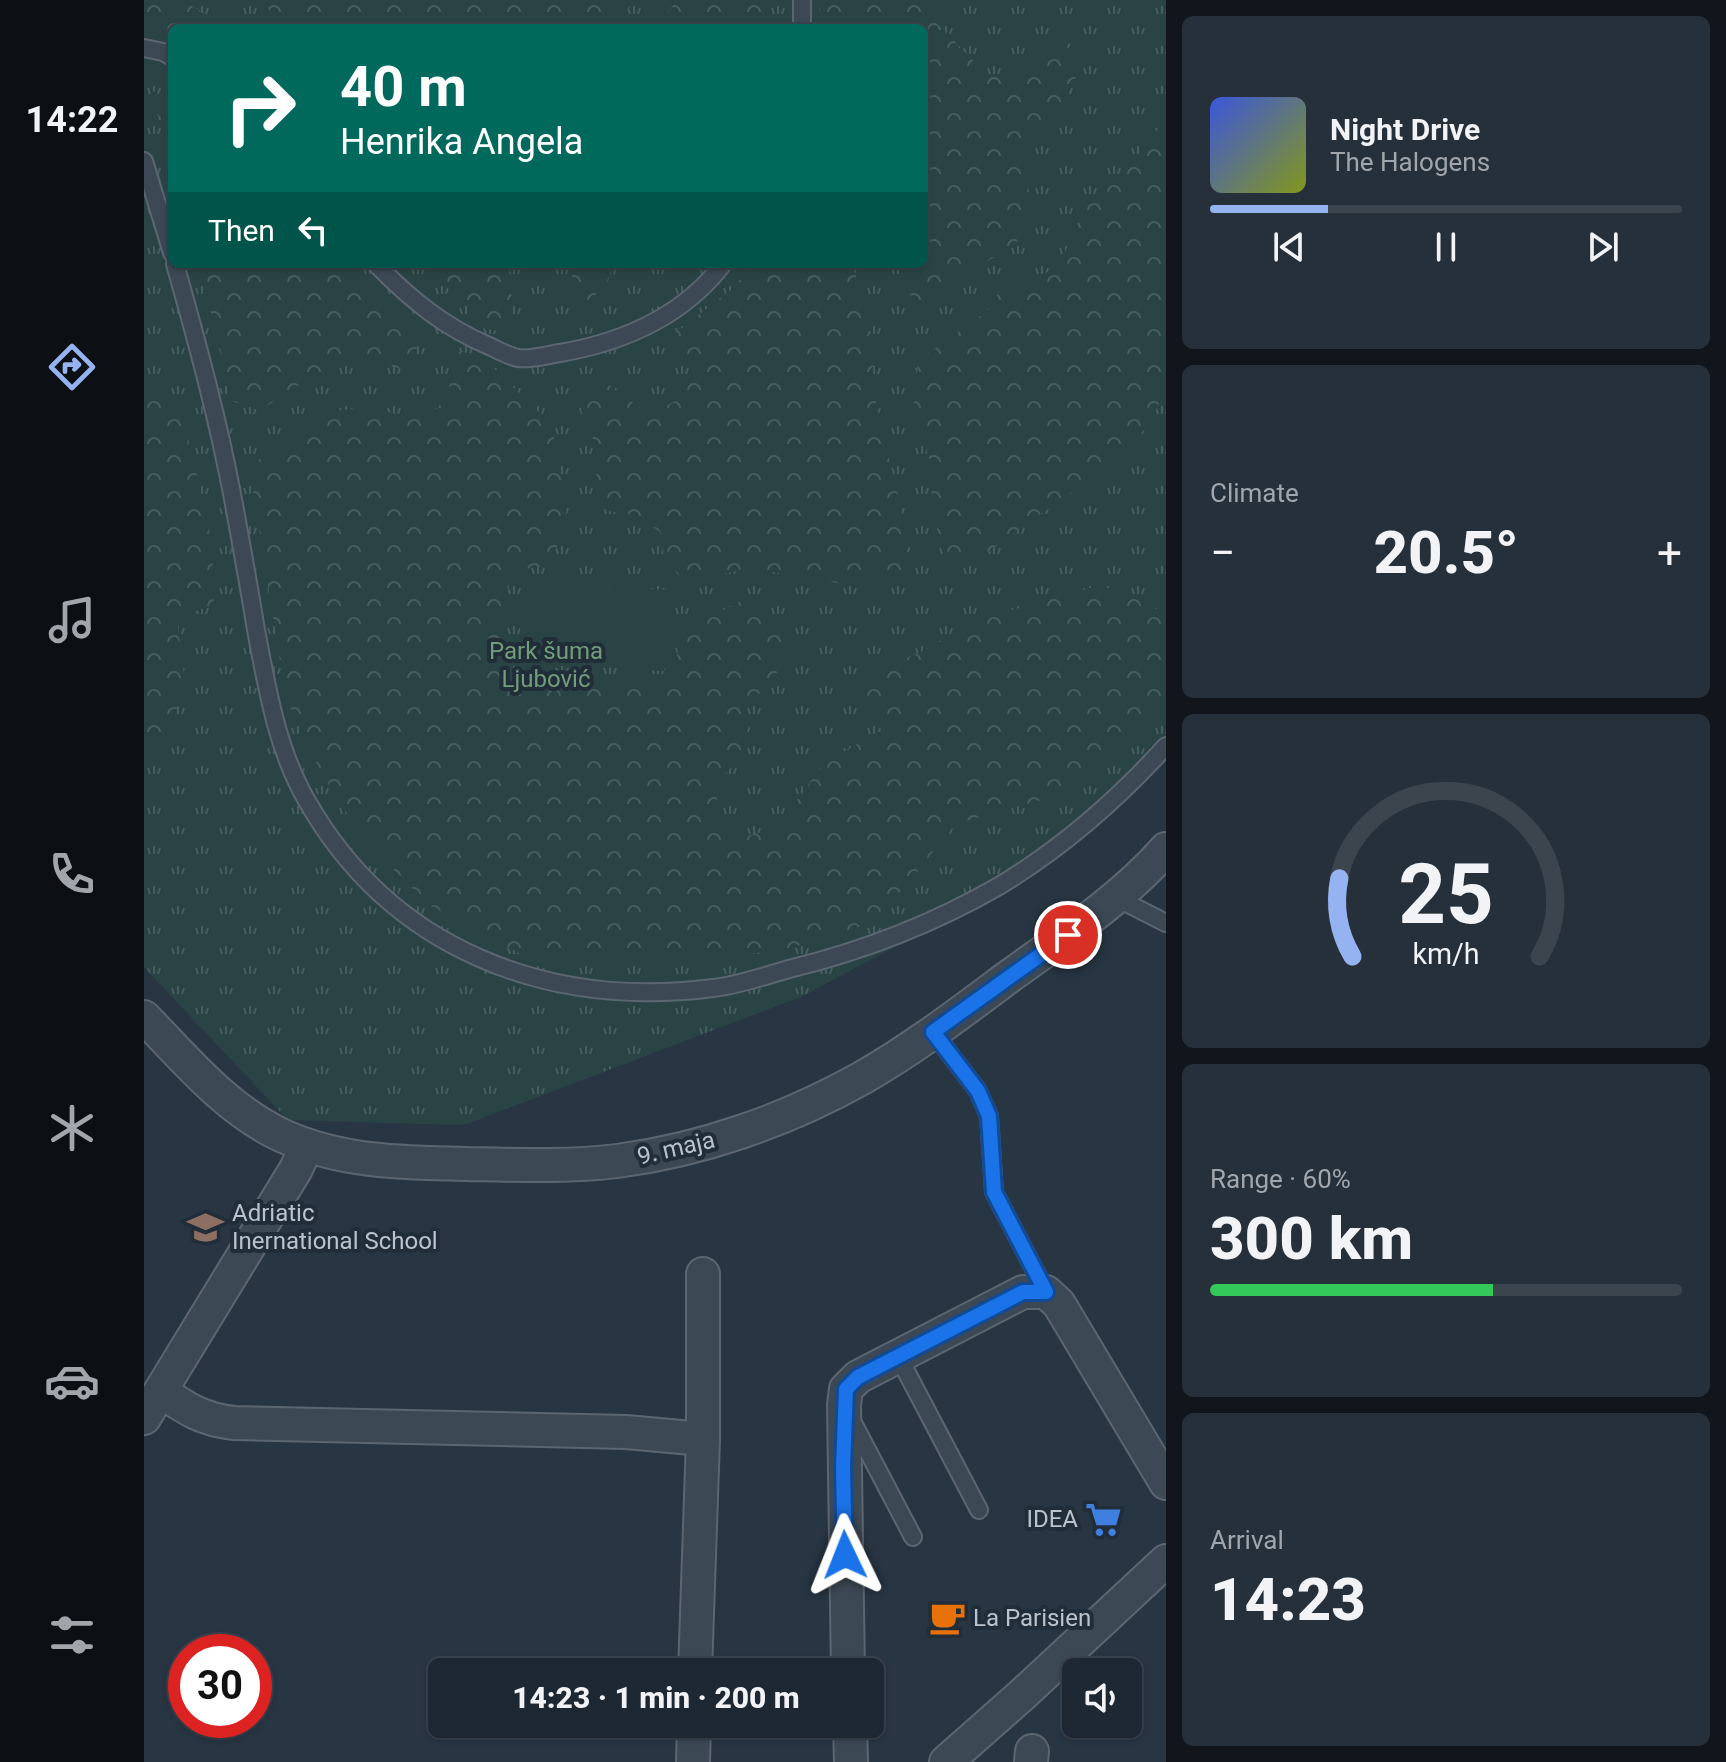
<!DOCTYPE html>
<meta charset="utf-8">
<style>
body{margin:0;font-family:Roboto,sans-serif;background:#26303b;color:#f1f3f6;height:100vh;display:flex;flex-direction:column;font-size:30px;white-space:nowrap}
*{box-sizing:border-box;margin:0}
p{font-size:26px;color:#a1a6ac}
.icon{flex:none;width:44px;height:44px;fill:none;stroke:currentColor;stroke-width:2;stroke-linecap:round;stroke-linejoin:round}
.map{position:relative;flex:1;overflow:hidden}
.side{display:flex;flex-direction:column;gap:16px;padding:16px;background:#10161c;width:560px}
.side>*{flex:none}
.hud{position:absolute;left:24px;top:24px;width:760px;height:244px;border-radius:12px;box-shadow:0 2px 6px #0004,0 0 0 2px #3c444e;background:#00695c;color:#fff;overflow:hidden}
.fabs{position:absolute;left:918px;top:1658px;display:grid;gap:16px}
.fabs a{display:grid;place-items:center;width:80px;height:80px;border-radius:12px;background:#1e2833;box-shadow:0 2px 6px #0004,0 0 0 2px #3c444e;font-size:40px}
.speed{position:absolute;left:24px;top:1634px;display:flex;gap:16px;font-size:40px;font-weight:700;text-align:center}
.speed>*{display:grid;place-content:center;width:104px;height:104px;border-radius:50%;background:#1e2833;box-shadow:0 2px 6px #0004,0 0 0 2px #3c444e;line-height:1}
.speed .limit{border:12px solid #d22;background:#fff;color:#111}
.pin{position:absolute;display:grid;place-items:center;width:68px;height:68px;color:#fff;margin:-34px;border:4px solid #fff;border-radius:50%;box-shadow:0 2px 8px #0007}
.me{position:absolute;width:88px;margin:-44px;rotate:358deg;stroke-linejoin:round;filter:drop-shadow(0 0 6px #0008)}
.turn{display:flex;align-items:center;gap:28px;height:168px;padding:0 40px;font-size:36px}
.turn .icon{width:104px;height:104px;stroke-width:2.5}
.turn b{display:block;font-size:56px;line-height:68px}
.then{display:flex;align-items:center;height:76px;padding:0 40px;background:#0003;gap:16px;font-size:30px}
.big{font-size:60px;font-weight:800;line-height:1.1}
.side .widget{flex:1;display:flex;flex-direction:column;justify-content:center;gap:12px;min-width:0;padding:0 28px;border-radius:12px;background:#26303b}
.side .dial{align-items:center;gap:0}
.dial svg{height:208px;overflow:visible;fill:none;stroke:#3c444e;stroke-width:7;stroke-linecap:round;text-anchor:middle}
.dial text{fill:#f1f3f6;stroke:none}
.song{display:flex;align-items:center;gap:24px}
.cover{width:96px;height:96px;border-radius:12px;background:linear-gradient(135deg,hsl(230 70% 55%),hsl(70 70% 35%))}
.played{height:8px;border-radius:4px;background:linear-gradient(90deg,#95b2f1 25%,#3c444e 25%)}
.keys{display:flex;justify-content:space-around;direction:ltr}
.heat{display:flex;justify-content:space-between;align-items:center;font-size:44px;direction:ltr}
.charge{height:12px;border-radius:6px;background:linear-gradient(90deg,#34c759 60%,#3c444e 0)}
.trip{position:absolute;left:284px;top:1658px;width:456px;height:80px;border-radius:12px;background:#1e2833;box-shadow:0 2px 6px #0004,0 0 0 2px #3c444e;font-weight:800;line-height:80px;text-align:center}
main{display:flex;flex:1;min-height:0}
.tabs{display:flex;flex-direction:column;width:144px;justify-content:space-around;align-items:center;background:#0c1014;color:#a1a6ac}
.tabs .icon{width:56px;height:56px}
.tabs .active{color:#95b2f1}
.tabs b{font-size:36px;color:#f1f3f6}
.map>svg:first-child{display:block}
</style>
<main>
<nav class="tabs">
<b>14:22</b>
<svg class="icon active" aria-label="directions" viewBox="0 0 24 24"><path d="M12 3l9 9-9 9-9-9zM9 14v-3h6M13 9l2 2-2 2"/></svg>
<svg class="icon" aria-label="music" viewBox="0 0 24 24"><path d="M9 18V5l10-2v13"/><circle cx="6" cy="18" r="3"/><circle cx="16" cy="16" r="3"/></svg>
<svg class="icon" aria-label="phone" viewBox="0 0 24 24"><path d="M5 4h4l2 5-3 2q2 4 5 5l2-3 5 2v4C11 20 4 13 5 4z"/></svg>
<svg class="icon" aria-label="climate" viewBox="0 0 24 24"><path d="M12 3v18M4 7l16 10M4 17L20 7"/></svg>
<svg class="icon" aria-label="car" viewBox="0 0 24 24"><path d="M5 17H2v-5l4-1 3-4h7l3 4 3 1v5h-3M9 17h6M6 11h13"/><circle cx="7" cy="17" r="2"/><circle cx="17" cy="17" r="2"/></svg>
<svg class="icon" aria-label="filters" viewBox="0 0 24 24"><path d="M4 7h16M4 17h16"/><circle cx="9" cy="7" r="2"/><circle cx="15" cy="17" r="2"/></svg>
</nav>
<div class="map">
<svg width="1022" height="1762" viewBox="0 0 1022 1762">
<defs>
<pattern id="grass-tufts" width="24" height="20" patternUnits="userSpaceOnUse" patternTransform="scale(2)"><rect width="24" height="20" fill="#2a4445"/><path d="M3 7l-1-3M5 7V3M7 7l1-3M15 17l-1-3M17 17v-4M19 17l1-3" fill="none" stroke="#475d5f"/></pattern>
<pattern id="forest-crowns" width="20" height="18" patternUnits="userSpaceOnUse" patternTransform="scale(2)"><rect width="20" height="18" fill="#2a4445"/><path d="M2 6a3 3 0 1 1 6 0M12 15a3 3 0 1 1 6 0" fill="none" stroke="#475d5f"/></pattern>
</defs>
<rect width="100%" height="100%" fill="#283644"/>
<!-- grass -->
<path fill="url(#grass-tufts)" fill-rule="evenodd" d="M0,0H1022V739L908,862L659,996L320,1125L144,1120L0,967ZM28,28H780V264H28Z"/>
<!-- forest -->
<path fill="url(#forest-crowns)" d="M0,0C30,0 57,0 68,28H28V40L0,30Z
M122,0H487V6L469,28H124L126,14Z
M533,0H612L635,28H512Z
M675,0H784L790,21L843,74H886L920,37L941,61L914,109L883,153L885,197L873,243L771,306L754,264H780V28H678Z
M7,90L28,102V169Z
M1022,119V388L1006,423L974,460L813,573L796,546L788,502L786,461L770,406L774,361L842,312L857,289L914,268L940,209L977,176Z
M54,264H193L242,316L275,341L265,372L224,358L183,369L136,396L117,411L85,400V382Z
M287,264H366L364,285L370,302L364,333L330,326L321,302L302,287L295,268Z
M425,264H469L462,287L436,306Z
M610,264H708C724,313 731,337 729,389L773,578L727,576L718,587L603,568L546,583L521,561L516,532L493,516L464,511L450,504L454,451L437,410L456,379L506,415L542,395L547,367L530,334L588,289Z
M314,352L335,354L407,424L423,505L420,534L403,565L365,572L361,670L528,684L539,619L564,618L599,600L624,615L645,632L643,661L602,709L609,742L569,788L589,841L634,826L680,763L741,728L711,680L781,650L830,621L960,584L1012,609L1022,604V698L983,745L919,794L811,824L763,885L724,924L651,947L571,959L444,958L377,954L285,905L243,863L198,807L166,752L142,698L105,466L190,411L227,407L258,416L288,413L306,394L305,371Z
M6,387L37,406L68,542L70,605L33,617L41,685L17,754L0,763V396Z"/>
<!-- garden -->
<path fill="#2a4445" d="M379,581L525,590L520,671L374,662Z"/>
<g fill="none" stroke-linecap="round" stroke-linejoin="round">
<defs>
<path id="service" d="M658,0V28
M0,48L19,52L28,57
M0,161L28,253
M31,264C53,342 74,419 89,499C97,543 105,586 112,630C123,688 133,750 163,801C248,950 404,1009 569,988C595,985 620,976 645,969C719,951 789,924 855,886C918,848 973,800 1022,746
M232,264C266,299 300,327 345,346C354,350 364,356 374,358C387,360 403,355 416,353C480,342 539,316 579,264
M971,897L1022,923
M789,1032L834,1091L845,1116L850,1192L902,1292
M754,1356L835,1510
M708,1421L769,1537"/>
<path id="minor" d="M0,1017C42,1060 82,1109 137,1135C195,1162 259,1163 321,1164C372,1165 423,1167 473,1161C558,1150 643,1120 718,1078C769,1049 816,1013 863,978C918,938 977,900 1022,849
M17,1391C42,1409 60,1420 90,1423L482,1432L559,1439L551,1672
M0,1418L152,1169L163,1145
M559,1439V1274
M704,1672L700,1405L702,1389L714,1377L879,1292H902L915,1304L1022,1483
M706,1724L707,1762
M549,1762L550,1724
M802,1762L879,1694L1022,1561
M887,1762L888,1751"/>
</defs>
<!-- service casing -->
<use href="#service" stroke="#5b6671" stroke-width="20"/>
<!-- minor casing -->
<use href="#minor" stroke="#5b6671" stroke-width="36"/>
<!-- service -->
<use href="#service" stroke="#3c4854" stroke-width="16"/>
<!-- minor -->
<use href="#minor" stroke="#3c4854" stroke-width="32"/>
</g>
<g fill="none" stroke-linecap="round" stroke-linejoin="round">
<defs>
<path id="route" d="M701,1555L699,1467L702,1389L714,1377L879,1292H902L850,1192L845,1116L834,1091L789,1032L924,935"/>
</defs>
<!-- route casing -->
<use href="#route" stroke="#114b97" stroke-width="20"/>
<!-- route -->
<use href="#route" stroke="#1a73e8" stroke-width="14"/>
</g>
<!-- icons -->
<defs>
<symbol id="school-bare" viewBox="-9 -9 18 18"><path d="M0-5L7-2L0 1L-7-2ZM-4 1L0 2.5L4 1V4Q0 6-4 4Z" fill="#8d6e63" stroke="#212d39" stroke-width="2.5" paint-order="stroke"/></symbol>
<symbol id="supermarket-bare" viewBox="-9 -9 18 18"><path d="M-6-5.5h2.5l.6 2H6L4.5 2H-2.5L-4.4-4H-6ZM-1.5 3.2a1.3 1.3 0 1 0 .1 0ZM3 3.2a1.3 1.3 0 1 0 .1 0Z" fill="#3f7fe0" stroke="#212d39" stroke-width="2.5" paint-order="stroke"/></symbol>
<symbol id="cafe-bare" viewBox="-9 -9 18 18"><path d="M-5.5-4.5H6V0H3Q3 3.5 0 3.5H-2.5Q-5.5 3.5-5.5 0ZM3-3.2v2h1.7v-2ZM-6 4.5H4V6H-6Z" fill="#e8710a" stroke="#212d39" stroke-width="2.5" paint-order="stroke"/></symbol>
</defs>
<g fill-rule="evenodd">
<use href="#school-bare" x="36" y="1202" width="51" height="51"/>
<use href="#supermarket-bare" x="934" y="1494" width="51" height="51"/>
<use href="#cafe-bare" x="778" y="1592" width="51" height="51"/>
</g>
<g text-anchor="middle" dominant-baseline="central" stroke-width="8" stroke-linejoin="round" paint-order="stroke">
<!-- park labels -->
<g font-size="24" fill="#719e79" stroke="#212d39">
<text x="402" y="651">Park šuma<tspan x="402" dy="28">Ljubović</tspan></text>
</g>
<!-- street labels -->
<g font-size="24" fill="#bac3cd" stroke="#212d39">
<text transform="translate(532 1148) rotate(-13)">9. maja</text>
</g>
<!-- poi labels -->
<g font-size="24" fill="#bac3cd" stroke="#212d39" text-anchor="start">
<text x="88" y="1213">Adriatic<tspan x="88" dy="28">Inernational School</tspan></text>
<text x="934" y="1519" text-anchor="end">IDEA</text>
<text x="829" y="1618">La Parisien</text>
</g>
</g>
</svg>
<div class="fabs">
<a><svg class="icon" aria-label="sound" viewBox="0 0 24 24"><path d="M4 9h4l5-4v14l-5-4H4zM17 9q2 3 0 6"/></svg></a>
</div>
<div class="speed"><div class="limit">30</div></div>
<div class="pin" style="left:924px;top:935px;background:#d93025"><svg class="icon" aria-label="arrive" viewBox="0 0 24 24"><path d="M6 21V4h12l-3 4 3 4H6"/></svg></div>
<svg class="me" style="left:701px;top:1555px" viewBox="-20 -20 40 40"><path d="M0-17L14 15 0 8-14 15z" fill="#1a73e8" stroke="#fff" stroke-width="4"/></svg>
<div class="trip">14:23 · 1 min · 200 m</div>
<div class="hud">
<div class="turn"><svg class="icon" aria-label="right" viewBox="0 0 24 24"><path d="M7 20v-9h11M14 6l5 5-5 5"/></svg><div><b>40 m</b>Henrika Angela</div></div>
<div class="then">Then<svg class="icon" aria-label="left" viewBox="0 0 24 24"><path d="M17 20v-9H6M10 6l-5 5 5 5"/></svg></div>
</div>
</div>
<section class="side">
<div class="widget">
<div class="song"><i class="cover"></i><div><b>Night Drive</b><p>The Halogens</p></div></div>
<div class="played"></div>
<div class="keys"><svg class="icon" aria-label="previous" viewBox="0 0 24 24"><path d="M18 5L8 12l10 7zM5 5v14"/></svg><svg class="icon" aria-label="pause" viewBox="0 0 24 24"><path d="M8 5v14M16 5v14"/></svg><svg class="icon" aria-label="next" viewBox="0 0 24 24"><path d="M6 5l10 7-10 7zM19 5v14"/></svg></div>
</div>
<div class="widget"><p>Climate</p>
<div class="heat"><a>−</a><b class="big">20.5°</b><a>+</a></div>
</div>
<div class="widget dial"><svg viewBox="0 0 100 80">
<path d="M14 69A42 42 0 1 1 86 69"/>
<path d="M14 69A42 42 0 0 1 9 39" stroke="#95b2f1"/>
<text x="50" y="56" font-size="32" font-weight="700">25</text>
<text x="50" y="72" font-size="11">km/h</text>
</svg></div>
<div class="widget"><p>Range · 60%</p><b class="big">300 km</b><div class="charge"></div></div>
<div class="widget"><p>Arrival</p><b class="big">14:23</b></div>
</section>
</main>
